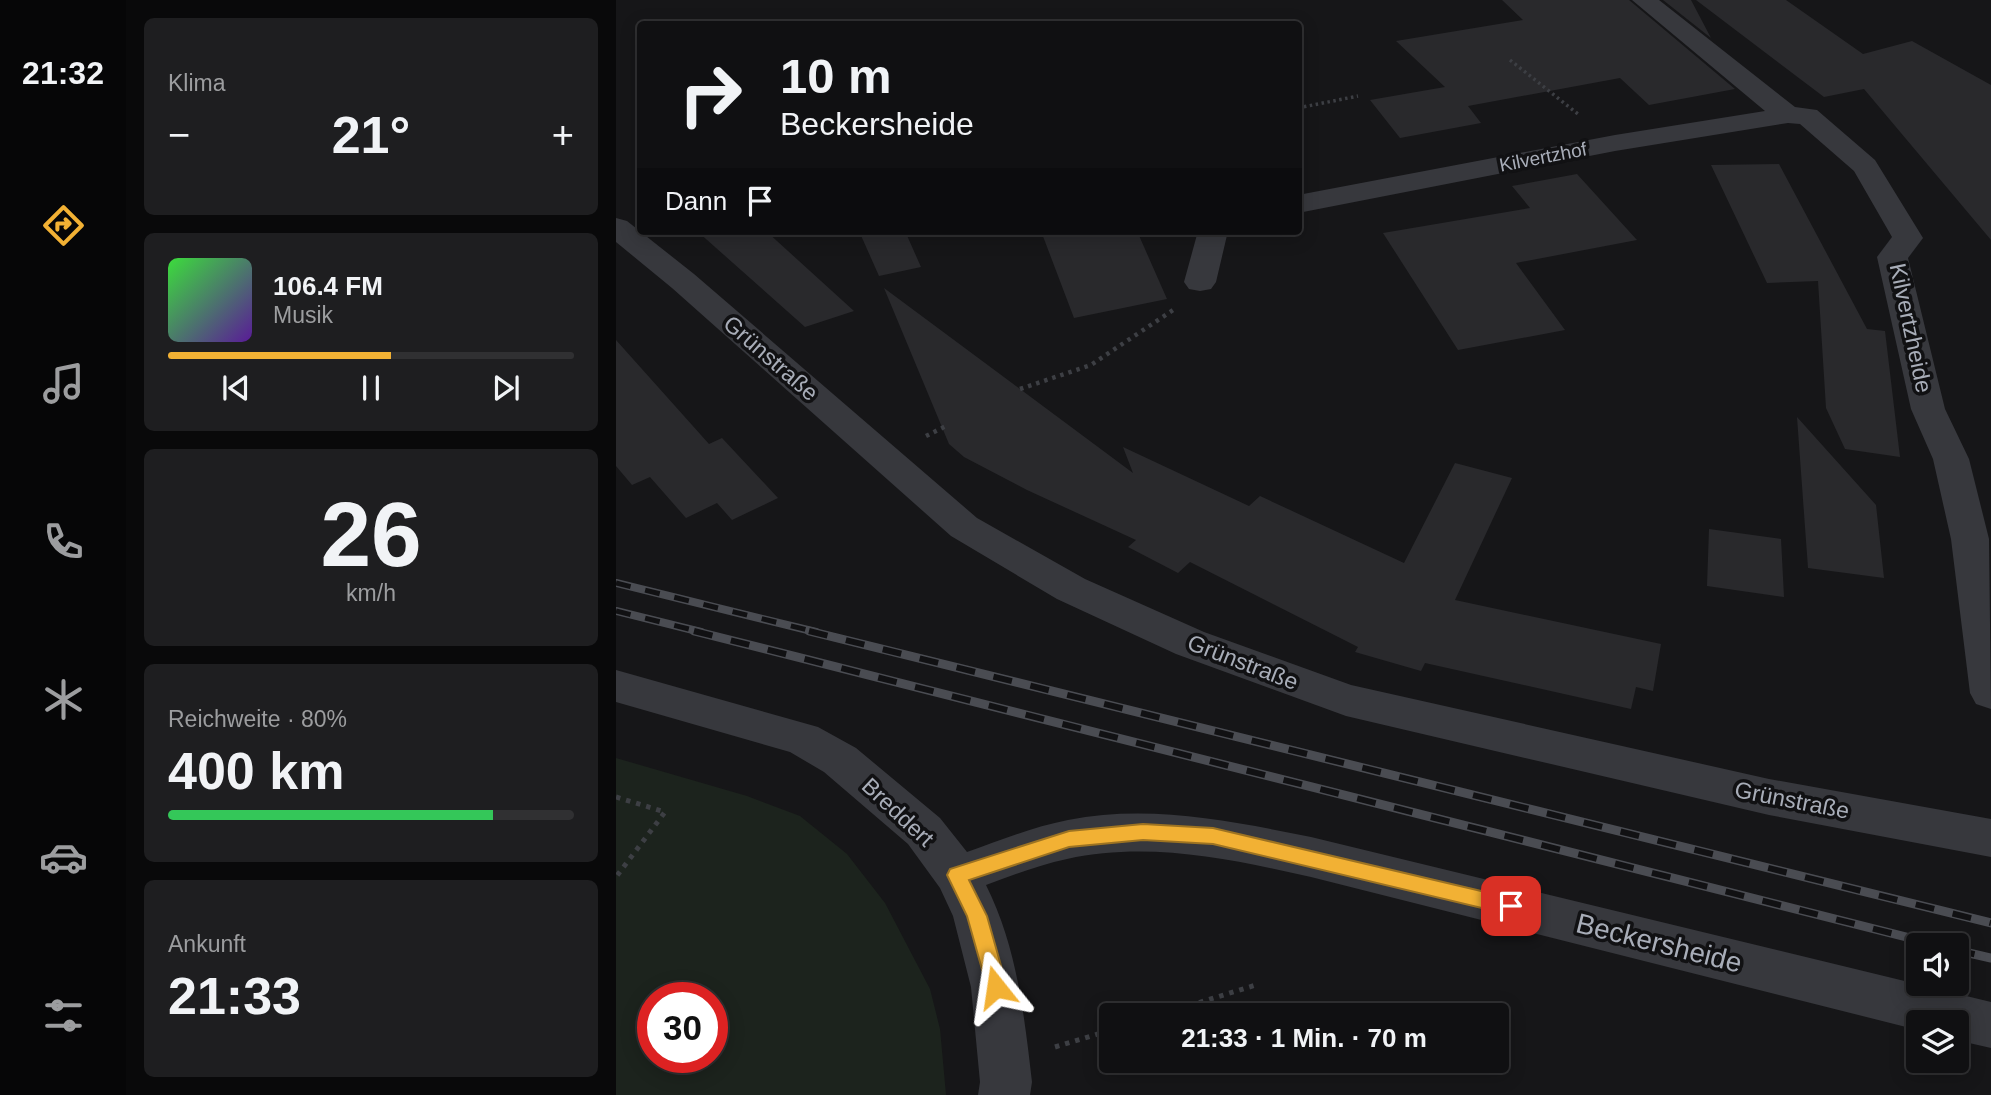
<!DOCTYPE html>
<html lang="de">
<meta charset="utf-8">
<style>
body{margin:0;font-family:Helvetica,sans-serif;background:#1e1e20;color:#f1f3f6;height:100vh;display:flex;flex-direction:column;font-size:26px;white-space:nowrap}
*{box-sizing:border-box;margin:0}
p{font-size:23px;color:#9c9d9f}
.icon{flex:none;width:38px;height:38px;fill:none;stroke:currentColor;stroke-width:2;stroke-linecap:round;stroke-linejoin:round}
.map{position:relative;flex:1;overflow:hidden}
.sheet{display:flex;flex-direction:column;gap:18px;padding:18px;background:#09090a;width:490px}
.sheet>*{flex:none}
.guide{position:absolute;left:21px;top:21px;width:665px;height:214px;border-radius:7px;box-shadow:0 4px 18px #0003,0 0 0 2px #303032;background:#101012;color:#f1f3f6;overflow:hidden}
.buttons{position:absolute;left:1290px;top:933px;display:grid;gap:14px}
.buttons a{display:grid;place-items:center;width:63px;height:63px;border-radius:7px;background:#101012;box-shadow:0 4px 18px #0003,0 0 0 2px #303032;font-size:35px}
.speed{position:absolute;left:21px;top:982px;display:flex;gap:14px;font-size:35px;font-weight:700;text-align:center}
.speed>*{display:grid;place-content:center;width:91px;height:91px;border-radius:50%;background:#101012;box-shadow:0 4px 18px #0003,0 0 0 2px #303032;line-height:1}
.speed .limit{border:10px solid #d22;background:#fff;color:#111}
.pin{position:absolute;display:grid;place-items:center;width:60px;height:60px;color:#fff;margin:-30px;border-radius:14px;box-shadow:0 4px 10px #0006}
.me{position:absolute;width:77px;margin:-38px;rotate:345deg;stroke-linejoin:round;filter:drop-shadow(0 0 5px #0008)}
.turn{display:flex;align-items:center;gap:24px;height:147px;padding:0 28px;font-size:32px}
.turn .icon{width:91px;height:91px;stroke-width:2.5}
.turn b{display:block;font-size:49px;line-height:60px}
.then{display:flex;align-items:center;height:66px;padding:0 28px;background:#0003;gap:14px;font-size:26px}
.big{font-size:52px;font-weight:800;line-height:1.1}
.sheet .widget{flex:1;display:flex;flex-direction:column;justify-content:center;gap:10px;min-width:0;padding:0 24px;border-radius:10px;background:#1e1e20}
.sheet .dial{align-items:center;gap:0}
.dial b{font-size:91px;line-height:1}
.song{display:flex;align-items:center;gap:21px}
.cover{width:84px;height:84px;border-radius:10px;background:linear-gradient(135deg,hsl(120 70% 55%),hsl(270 70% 35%))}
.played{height:7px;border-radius:4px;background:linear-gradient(90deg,#f2b134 55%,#303032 55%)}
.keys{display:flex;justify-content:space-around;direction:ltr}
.heat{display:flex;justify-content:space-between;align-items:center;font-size:38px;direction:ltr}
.charge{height:10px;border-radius:5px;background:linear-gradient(90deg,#34c759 80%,#303032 0)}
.trip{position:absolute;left:483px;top:1003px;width:410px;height:70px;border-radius:7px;background:#101012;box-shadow:0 4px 18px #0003,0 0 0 2px #303032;font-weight:800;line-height:70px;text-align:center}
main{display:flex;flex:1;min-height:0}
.dock{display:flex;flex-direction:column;width:126px;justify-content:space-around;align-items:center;background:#060607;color:#9c9d9f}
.dock .icon{width:49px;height:49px}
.dock .selected{color:#f2b134}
.dock b{font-size:32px;color:#f1f3f6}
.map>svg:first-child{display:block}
</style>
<main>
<nav class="dock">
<b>21:32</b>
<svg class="icon selected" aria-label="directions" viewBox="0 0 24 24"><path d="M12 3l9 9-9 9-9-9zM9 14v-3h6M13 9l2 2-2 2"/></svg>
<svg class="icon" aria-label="music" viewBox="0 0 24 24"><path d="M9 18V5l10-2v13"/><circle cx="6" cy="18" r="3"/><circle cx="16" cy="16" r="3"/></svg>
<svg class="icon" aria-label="phone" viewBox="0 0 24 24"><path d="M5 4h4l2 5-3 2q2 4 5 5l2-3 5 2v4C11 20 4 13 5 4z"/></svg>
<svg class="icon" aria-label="climate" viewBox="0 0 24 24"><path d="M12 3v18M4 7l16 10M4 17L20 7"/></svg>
<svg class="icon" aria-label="car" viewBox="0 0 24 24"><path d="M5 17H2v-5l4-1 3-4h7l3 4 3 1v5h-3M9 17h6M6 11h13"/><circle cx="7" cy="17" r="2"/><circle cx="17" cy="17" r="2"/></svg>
<svg class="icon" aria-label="filters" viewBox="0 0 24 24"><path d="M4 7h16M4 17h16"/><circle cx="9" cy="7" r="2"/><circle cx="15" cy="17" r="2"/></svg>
</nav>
<section class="sheet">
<div class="widget"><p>Klima</p>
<div class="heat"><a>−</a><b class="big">21°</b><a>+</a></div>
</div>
<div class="widget">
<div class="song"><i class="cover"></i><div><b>106.4 FM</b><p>Musik</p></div></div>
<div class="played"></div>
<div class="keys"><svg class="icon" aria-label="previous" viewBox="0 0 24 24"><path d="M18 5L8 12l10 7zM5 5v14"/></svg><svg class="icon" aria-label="pause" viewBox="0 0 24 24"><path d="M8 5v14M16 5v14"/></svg><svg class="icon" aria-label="next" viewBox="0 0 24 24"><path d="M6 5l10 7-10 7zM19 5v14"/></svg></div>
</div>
<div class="widget dial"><b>26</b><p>km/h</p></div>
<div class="widget"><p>Reichweite · 80%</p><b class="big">400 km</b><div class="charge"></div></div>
<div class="widget"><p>Ankunft</p><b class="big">21:33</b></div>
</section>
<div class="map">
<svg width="1375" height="1095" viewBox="0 0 1375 1095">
<rect width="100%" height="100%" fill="#161618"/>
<!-- green -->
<path fill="#1c231d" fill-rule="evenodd" d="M0,758L131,796L184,816L231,854L269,903L314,989L324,1029L330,1095H0ZM37,998H96V1057H37Z"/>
<!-- building -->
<path fill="#29292c" d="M886,0H1013L1119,89L1033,105L1004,78L852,106L865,123L784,138L754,100L829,87L780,41L907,20Z
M1047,0H1075L1095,38Z
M1080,0H1170L1247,54L1296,41L1375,85V240L1248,89L1208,97Z
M1163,164L1251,329L1269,331L1284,457L1229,449L1210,408L1202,281L1151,283L1095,165Z
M961,174L1021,240L900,263L949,330L842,350L767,233L914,208L896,186Z
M81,231H150L238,311L189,327Z
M243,231H289L305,267L263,276Z
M425,231H521L551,299L458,318Z
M268,288L517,473L507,447L633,506L644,496L788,563L839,463L896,478L839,600L1045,644L1037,691L1020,687L1015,709L809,663L805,671L739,652L742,647L574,562L562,573L512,547L520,540L411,490L348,457L333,444Z
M0,340L93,444L106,438L162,498L116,520L101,503L70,518L34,477L16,485L0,466Z
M1181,417L1260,505L1268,578L1192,568Z
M1093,529L1165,539L1168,597L1091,586Z"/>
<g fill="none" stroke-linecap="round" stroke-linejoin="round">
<!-- path-far2 -->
<path stroke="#3d3f44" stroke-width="3.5" stroke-dasharray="2.5 3.5" stroke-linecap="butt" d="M894,60L962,114
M682,108L742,96"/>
<!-- path-far1 -->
<path stroke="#3d3f44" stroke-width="4.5" stroke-dasharray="3.5 5" stroke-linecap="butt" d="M404,389L475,365L557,310
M310,436L330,426"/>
<!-- path -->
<path stroke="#3d3f44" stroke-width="5" stroke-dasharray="4.5 6" stroke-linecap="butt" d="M0,797L49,812L0,877
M543,1015L643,984
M439,1047L495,1030"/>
<!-- minor -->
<path fill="#37383d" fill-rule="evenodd" d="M1016,0H1043L1179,107L1201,110L1259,160L1307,238L1292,258L1329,409L1353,459L1373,539L1375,709L1360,704L1354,693L1335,539L1317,459L1295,409L1261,257L1276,237L1238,171L1184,124L1172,123L999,151L682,213V195L999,135L1149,111Z
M0,218L11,221L78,274L361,518L469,579L588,632L735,685L1153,779L1375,819V857L1153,815L730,716L560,654L441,599L335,536L56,288L0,242Z
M582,231H612L600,282L595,289L584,291L573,289L568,282Z
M0,670L202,727L240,748L324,818L351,852C384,840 417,827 452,820C534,804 615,821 695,837L1375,1002V1048L1340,1040V1022H1302V1030L695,877C615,859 533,841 451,859C423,865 397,875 370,885C401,947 408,1014 416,1082L414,1095H362L364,1082L355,987L337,916L324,888L292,844L208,772L174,752L0,702Z"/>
<defs>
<path id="rail-far1" d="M0,583L200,632
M0,611L85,632"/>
<path id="rail" d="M78,631L1322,945
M193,631L1375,923
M1340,950L1375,958"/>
</defs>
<!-- rail-far1 casing -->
<use href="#rail-far1" stroke="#4a4c52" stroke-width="8"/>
<!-- rail casing -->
<use href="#rail" stroke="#4a4c52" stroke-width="9"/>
<!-- rail-far1 -->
<use href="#rail-far1" stroke="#111113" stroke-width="5" stroke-dasharray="15" stroke-linecap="butt"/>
<!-- rail -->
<use href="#rail" stroke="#111113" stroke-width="6" stroke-dasharray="19" stroke-linecap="butt"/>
</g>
<!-- route -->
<path fill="#f2b134" stroke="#9d7322" stroke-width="2" d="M527,824L597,828L895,898L902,900L905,906L902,912L895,915L597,844L527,840L453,847L353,880L371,916L391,987L388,994L380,997L373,994L351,916L331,875L334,869L453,831Z"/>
<g text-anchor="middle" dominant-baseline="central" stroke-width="7" stroke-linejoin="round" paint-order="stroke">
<!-- far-street labels -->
<g font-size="19" fill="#a8adb8" stroke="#111113">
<text transform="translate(927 157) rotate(-11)">Kilvertzhof</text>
</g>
<!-- street labels -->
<g font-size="23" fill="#a8adb8" stroke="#111113">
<text transform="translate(1295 328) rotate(78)">Kilvertzheide</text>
<text transform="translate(155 358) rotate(41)">Grünstraße</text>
<text transform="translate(627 662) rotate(21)">Grünstraße</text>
<text transform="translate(1176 800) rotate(11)">Grünstraße</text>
<text transform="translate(282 812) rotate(43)">Breddert</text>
</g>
<!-- near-street labels -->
<g font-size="28" fill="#a8adb8" stroke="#111113">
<text transform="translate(1043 943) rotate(14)">Beckersheide</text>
</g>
</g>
</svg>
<div class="buttons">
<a><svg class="icon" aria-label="sound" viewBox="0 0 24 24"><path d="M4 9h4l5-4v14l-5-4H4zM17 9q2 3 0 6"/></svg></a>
<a><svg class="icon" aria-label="layers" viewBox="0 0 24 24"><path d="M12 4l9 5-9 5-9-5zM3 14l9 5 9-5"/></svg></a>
</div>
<div class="speed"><div class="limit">30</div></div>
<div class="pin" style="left:895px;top:906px;background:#d93025"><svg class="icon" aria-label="arrive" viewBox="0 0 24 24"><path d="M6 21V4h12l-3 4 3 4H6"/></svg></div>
<svg class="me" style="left:380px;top:987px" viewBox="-20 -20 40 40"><path d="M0-17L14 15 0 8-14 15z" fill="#f2b134" stroke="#fff" stroke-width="4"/></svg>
<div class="trip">21:33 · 1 Min. · 70 m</div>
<div class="guide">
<div class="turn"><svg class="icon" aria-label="right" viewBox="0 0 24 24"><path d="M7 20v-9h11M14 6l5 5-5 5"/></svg><div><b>10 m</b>Beckersheide</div></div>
<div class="then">Dann<svg class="icon" aria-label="arrive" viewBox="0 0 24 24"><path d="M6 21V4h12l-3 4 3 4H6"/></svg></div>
</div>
</div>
</main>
